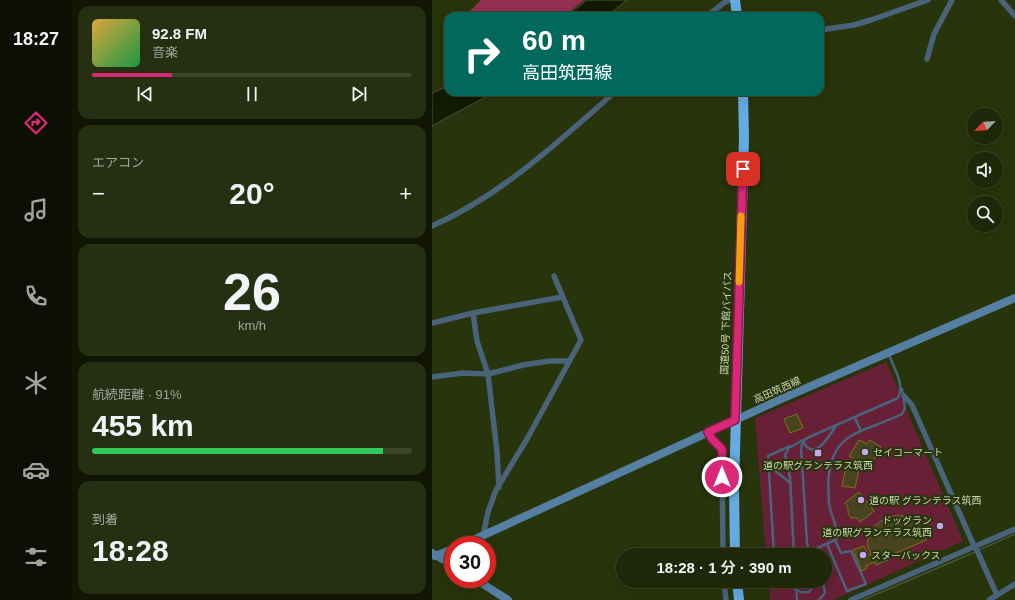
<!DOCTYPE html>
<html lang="ja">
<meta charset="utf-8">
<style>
body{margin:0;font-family:Helvetica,"Noto Sans JP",sans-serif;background:#262f12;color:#f1f3f6;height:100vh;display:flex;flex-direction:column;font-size:15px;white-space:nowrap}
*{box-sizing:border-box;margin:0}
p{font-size:13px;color:#a1a59c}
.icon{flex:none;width:22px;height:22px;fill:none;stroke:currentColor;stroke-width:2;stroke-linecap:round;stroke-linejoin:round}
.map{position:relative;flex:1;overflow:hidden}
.side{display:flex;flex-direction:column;gap:6px;padding:6px;background:#101504;width:360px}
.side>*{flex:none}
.guide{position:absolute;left:12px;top:12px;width:380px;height:84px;border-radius:12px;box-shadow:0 4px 16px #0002,0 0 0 1px #3c4429;background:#00695c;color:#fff;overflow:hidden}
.needle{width:26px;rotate:245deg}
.buttons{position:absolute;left:535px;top:108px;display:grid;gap:8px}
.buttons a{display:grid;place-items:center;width:36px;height:36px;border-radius:50%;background:#1e2708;box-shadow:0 4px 16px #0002,0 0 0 1px #3c4429;font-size:20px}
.speed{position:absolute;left:12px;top:536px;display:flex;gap:8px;font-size:20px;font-weight:700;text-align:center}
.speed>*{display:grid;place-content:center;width:52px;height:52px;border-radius:50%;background:#1e2708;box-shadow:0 4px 16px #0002,0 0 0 1px #3c4429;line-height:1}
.speed .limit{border:6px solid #d22;background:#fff;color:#111}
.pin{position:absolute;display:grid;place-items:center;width:34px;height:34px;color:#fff;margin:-17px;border-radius:8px;box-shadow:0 2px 6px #0006}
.me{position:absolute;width:44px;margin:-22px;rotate:0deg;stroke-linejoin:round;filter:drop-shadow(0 0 3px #0008)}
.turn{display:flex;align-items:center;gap:14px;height:84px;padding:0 12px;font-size:18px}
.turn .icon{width:52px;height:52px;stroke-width:2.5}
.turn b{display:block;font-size:28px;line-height:34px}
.big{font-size:30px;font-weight:600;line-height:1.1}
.side .widget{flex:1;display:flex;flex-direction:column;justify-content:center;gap:6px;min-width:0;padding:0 14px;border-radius:12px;background:#262f12}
.side .dial{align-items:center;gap:0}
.dial b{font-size:52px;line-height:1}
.song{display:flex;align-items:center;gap:12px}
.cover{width:48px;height:48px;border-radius:6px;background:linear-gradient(135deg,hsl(40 70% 55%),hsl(140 70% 35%))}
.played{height:4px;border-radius:2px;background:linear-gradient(90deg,#db2777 25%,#3c4429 25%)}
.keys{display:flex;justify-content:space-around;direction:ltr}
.heat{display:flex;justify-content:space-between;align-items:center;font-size:22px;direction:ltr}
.charge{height:6px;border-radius:3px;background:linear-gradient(90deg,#34c759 91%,#3c4429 0)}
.trip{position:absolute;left:184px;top:548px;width:216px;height:40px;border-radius:20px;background:#1e2708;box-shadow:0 4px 16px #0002,0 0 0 1px #3c4429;font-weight:600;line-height:40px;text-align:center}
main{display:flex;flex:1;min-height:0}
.tabs{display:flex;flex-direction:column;width:72px;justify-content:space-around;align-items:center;background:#0c1003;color:#a1a59c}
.tabs .icon{width:28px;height:28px}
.tabs .current{color:#db2777}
.tabs b{font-size:18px;color:#f1f3f6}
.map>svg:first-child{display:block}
</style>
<main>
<nav class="tabs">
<b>18:27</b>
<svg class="icon current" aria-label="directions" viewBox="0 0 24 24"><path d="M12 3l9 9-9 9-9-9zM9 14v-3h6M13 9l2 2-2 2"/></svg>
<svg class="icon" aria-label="music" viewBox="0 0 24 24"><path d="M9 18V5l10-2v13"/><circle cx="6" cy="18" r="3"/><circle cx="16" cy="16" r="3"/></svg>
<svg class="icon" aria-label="phone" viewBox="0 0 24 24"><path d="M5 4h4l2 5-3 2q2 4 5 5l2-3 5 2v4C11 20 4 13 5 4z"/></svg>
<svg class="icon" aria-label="climate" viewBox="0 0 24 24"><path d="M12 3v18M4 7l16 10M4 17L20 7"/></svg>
<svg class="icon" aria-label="car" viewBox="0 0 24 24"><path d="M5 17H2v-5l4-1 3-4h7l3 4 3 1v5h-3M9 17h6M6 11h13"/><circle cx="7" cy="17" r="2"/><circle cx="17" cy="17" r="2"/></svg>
<svg class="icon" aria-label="filters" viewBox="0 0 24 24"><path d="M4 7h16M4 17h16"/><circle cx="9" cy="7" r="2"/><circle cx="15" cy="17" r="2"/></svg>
</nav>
<section class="side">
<div class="widget">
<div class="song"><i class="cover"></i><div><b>92.8 FM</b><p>音楽</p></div></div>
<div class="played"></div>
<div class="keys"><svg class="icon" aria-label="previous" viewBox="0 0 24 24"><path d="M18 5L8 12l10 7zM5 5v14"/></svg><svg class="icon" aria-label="pause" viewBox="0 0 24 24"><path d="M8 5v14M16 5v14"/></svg><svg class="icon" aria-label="next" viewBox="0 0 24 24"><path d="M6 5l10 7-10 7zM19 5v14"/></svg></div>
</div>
<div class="widget"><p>エアコン</p>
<div class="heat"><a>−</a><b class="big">20°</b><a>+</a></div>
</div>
<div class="widget dial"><b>26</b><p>km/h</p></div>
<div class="widget"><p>航続距離 · 91%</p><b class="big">455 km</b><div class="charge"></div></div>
<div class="widget"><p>到着</p><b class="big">18:28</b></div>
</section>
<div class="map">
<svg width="583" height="600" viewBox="0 0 583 600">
<rect width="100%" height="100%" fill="#28340b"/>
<!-- green -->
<path fill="#682037" d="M454,362L531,541L401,600H338L337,581H393V555H334L323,418Z"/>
<!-- forest -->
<path fill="#942f51" d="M49,0H152L140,10L130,16H33Z"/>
<!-- water -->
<path fill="#121b00" stroke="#495435" d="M155,0H195L175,16H134L141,11Z
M16,86V92H62C42,104 20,114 0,126V93Z"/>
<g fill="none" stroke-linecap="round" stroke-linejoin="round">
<!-- stream -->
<path stroke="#495435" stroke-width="1.5" d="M547,550L583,534
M431,600L543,552"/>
</g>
<!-- building -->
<path fill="#47441f" stroke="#7d751b" d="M365,414L371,428L358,433L352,419Z
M427,440L435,444L438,440L449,447L437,468L417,456Z
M414,467L427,470L423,488L410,486Z
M427,492L442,511L428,522L425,518H419L416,513V507L413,503Z
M460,516H471L479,518L486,522L494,540L455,557L456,560L444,565L443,562L434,566L435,568L430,571L421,550L432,546L436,555L439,554L435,544L437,535L444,525L449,521Z"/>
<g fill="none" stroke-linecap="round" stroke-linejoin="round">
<!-- lane -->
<path stroke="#49637a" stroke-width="2.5" d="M423,418L429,431
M371,442C383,462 396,437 404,426
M336,465L357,482
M395,544L415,591L434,584L419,551L409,553L403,540
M377,552L405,539C407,529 398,514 397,503C395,478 395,451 419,436C427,431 436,428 444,425C453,421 462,418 470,414L473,408L470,389
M342,555L336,456L358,446
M362,555L358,477L353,455L357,448L371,440
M378,555L375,543L369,447L371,442L375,438L466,398C473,385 462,368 457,355
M354,581C361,588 366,594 377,592C380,589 381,586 379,581
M364,581L365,600
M387,600L393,593L392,587L390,581"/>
<!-- street -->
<path stroke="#49637a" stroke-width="5.5" d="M569,0L583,16
M275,16L293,2L298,0
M388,30L422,25L439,20L496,0
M495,59L502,34L520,0
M0,226C70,195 126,142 183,92
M41,313L45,341L56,374L65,452L67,487
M0,323L41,313L130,297
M0,377L31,373L56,374L91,365L118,361H137
M472,396L480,405L542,546
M276,432L280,439L290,449L291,555
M51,536L56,512L64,490L95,439L149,340L122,276
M543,546L565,595
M292,581L294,600
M419,600L583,529
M557,600L583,584"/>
<!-- secondary -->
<path stroke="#5580a3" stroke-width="8" d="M30,545L349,399L583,298
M0,553L21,565
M3,556L21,549
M43,579L76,600"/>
<!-- highway -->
<path stroke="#65aae1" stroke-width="10" d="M303,0L305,16
M303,555L302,486L312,138L311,92
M305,581L307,600"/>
</g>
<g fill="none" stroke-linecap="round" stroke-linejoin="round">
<defs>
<path id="route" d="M290,477V449L280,439L276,432L303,420L311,169"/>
</defs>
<!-- route casing -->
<use href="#route" stroke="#8e194d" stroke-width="10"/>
<!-- route -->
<use href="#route" stroke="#db2777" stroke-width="7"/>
<!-- slow -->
<path stroke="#f59e0b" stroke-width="7" d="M307,282L309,216"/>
</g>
<!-- markers -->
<g fill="#c6a6f0" stroke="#28340b" stroke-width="1.5">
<circle cx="433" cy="452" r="4"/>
<rect x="382" y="449" width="8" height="8" rx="2"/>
<circle cx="429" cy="500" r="4"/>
<circle cx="508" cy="526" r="4"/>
<circle cx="431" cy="555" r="4"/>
</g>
<g text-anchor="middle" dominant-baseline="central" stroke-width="4" stroke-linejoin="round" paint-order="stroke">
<!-- street labels -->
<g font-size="10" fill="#cad8b2" stroke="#28340b">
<text transform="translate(294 323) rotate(-88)">国道50号 下館バイパス</text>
<text transform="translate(345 390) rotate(-24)">高田筑西線</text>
</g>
<!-- poi labels -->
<g font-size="10" fill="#cad8b2" stroke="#28340b" text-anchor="start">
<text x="441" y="452">セイコーマート</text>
<text x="386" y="465" text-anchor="middle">道の駅グランテラス筑西</text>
<text x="437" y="500">道の駅 グランテラス筑西</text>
<text x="500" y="520" text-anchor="end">ドッグラン<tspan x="500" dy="12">道の駅グランテラス筑西</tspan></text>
<text x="439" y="555">スターバックス</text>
</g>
</g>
</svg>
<div class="buttons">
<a><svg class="needle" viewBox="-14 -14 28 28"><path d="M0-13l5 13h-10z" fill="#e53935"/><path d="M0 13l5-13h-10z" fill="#a1a59c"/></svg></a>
<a><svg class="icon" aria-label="sound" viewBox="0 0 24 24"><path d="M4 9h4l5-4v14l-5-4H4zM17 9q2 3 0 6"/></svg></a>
<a><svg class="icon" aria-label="search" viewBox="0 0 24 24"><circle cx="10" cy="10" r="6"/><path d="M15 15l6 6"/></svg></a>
</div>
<div class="speed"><div class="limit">30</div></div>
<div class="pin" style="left:311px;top:169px;background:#d93025"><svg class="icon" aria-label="arrive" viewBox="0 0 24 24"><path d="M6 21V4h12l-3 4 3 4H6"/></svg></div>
<svg class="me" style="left:290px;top:477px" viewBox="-20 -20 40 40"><circle r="17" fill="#db2777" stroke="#fff" stroke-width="3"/><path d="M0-11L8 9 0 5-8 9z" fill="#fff"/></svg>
<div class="trip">18:28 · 1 分 · 390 m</div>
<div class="guide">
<div class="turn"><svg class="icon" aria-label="right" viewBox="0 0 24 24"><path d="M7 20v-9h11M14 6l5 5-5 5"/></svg><div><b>60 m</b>高田筑西線</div></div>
</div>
</div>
</main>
